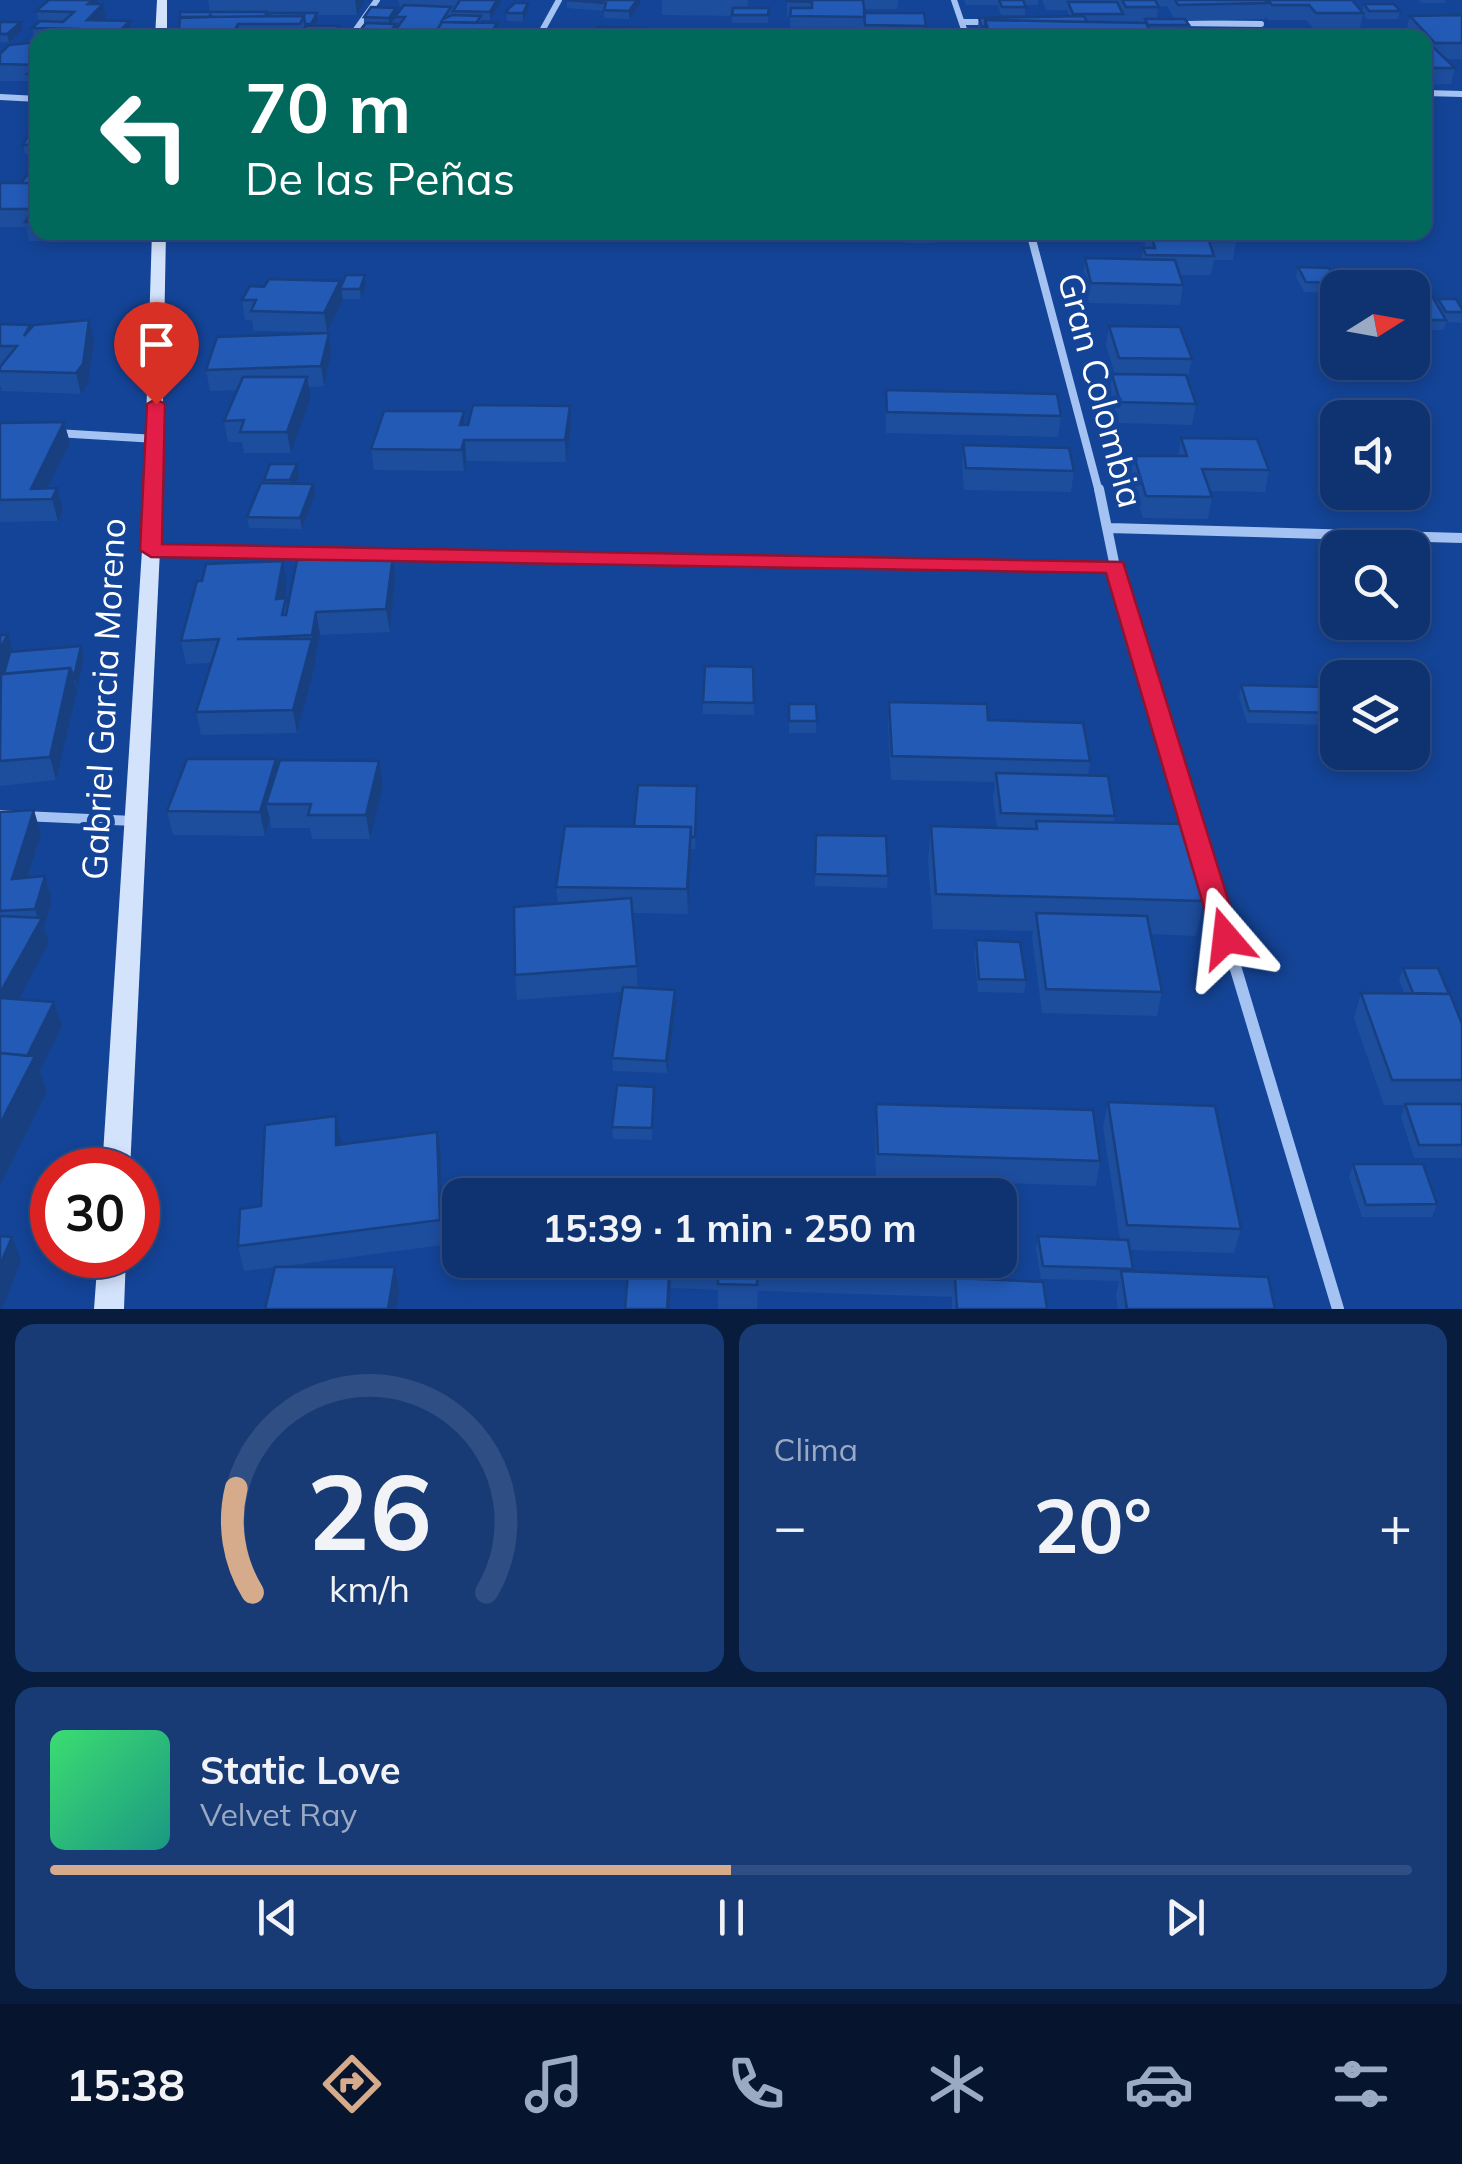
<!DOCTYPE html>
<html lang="es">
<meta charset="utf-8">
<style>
body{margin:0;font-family:Mulish,sans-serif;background:#183b76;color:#f1f3f6;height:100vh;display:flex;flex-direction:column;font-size:38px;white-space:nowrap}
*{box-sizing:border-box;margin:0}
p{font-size:32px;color:#9baac3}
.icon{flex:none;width:55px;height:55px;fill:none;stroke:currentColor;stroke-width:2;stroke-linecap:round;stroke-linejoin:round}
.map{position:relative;height:1309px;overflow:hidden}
.panel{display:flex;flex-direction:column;gap:15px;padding:15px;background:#081c3e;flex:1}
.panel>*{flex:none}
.guide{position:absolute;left:30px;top:30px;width:1402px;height:210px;border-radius:20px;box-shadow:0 5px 15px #0003,0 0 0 2px #2f4e84;background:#00695c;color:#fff;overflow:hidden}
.needle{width:65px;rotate:79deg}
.buttons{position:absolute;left:1320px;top:270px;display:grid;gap:20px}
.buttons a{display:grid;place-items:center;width:110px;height:110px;border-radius:20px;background:#0f3371;box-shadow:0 5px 15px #0003,0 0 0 2px #2f4e84;font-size:50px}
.speed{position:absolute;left:30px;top:1148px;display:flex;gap:20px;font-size:50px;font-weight:700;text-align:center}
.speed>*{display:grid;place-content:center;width:130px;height:130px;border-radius:50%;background:#0f3371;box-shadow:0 5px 15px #0003,0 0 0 2px #2f4e84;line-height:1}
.speed .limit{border:15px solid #d22;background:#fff;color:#111}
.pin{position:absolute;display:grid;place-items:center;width:85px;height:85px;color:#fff;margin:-102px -42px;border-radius:50% 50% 50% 0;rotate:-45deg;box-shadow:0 0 10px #0007}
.pin .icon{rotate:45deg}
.me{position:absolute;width:110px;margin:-55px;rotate:343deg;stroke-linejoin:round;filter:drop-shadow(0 0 8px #0008)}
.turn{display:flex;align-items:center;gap:35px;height:210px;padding:0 50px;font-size:45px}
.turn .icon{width:130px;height:130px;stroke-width:2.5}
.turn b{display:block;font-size:70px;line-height:85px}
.big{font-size:75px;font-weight:700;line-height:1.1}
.panel .card{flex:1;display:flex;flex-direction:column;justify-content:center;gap:15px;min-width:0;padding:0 35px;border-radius:20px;background:#183b76}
.panel .dial{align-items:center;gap:0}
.dial svg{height:260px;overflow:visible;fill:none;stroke:#2f4e84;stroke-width:7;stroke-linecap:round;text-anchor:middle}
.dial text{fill:#f1f3f6;stroke:none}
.song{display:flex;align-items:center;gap:30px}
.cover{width:120px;height:120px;border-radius:15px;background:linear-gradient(135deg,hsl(140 70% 55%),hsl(170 70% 35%))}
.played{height:10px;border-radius:5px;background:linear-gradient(90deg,#d6ab8b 50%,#2f4e84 50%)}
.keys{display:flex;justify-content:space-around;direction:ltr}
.heat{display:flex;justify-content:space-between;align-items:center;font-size:55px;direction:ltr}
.panel .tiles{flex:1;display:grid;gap:15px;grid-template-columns:1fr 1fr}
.card:last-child{grid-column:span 2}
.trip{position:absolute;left:442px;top:1178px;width:575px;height:100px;border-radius:20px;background:#0f3371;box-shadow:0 5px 15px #0003,0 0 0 2px #2f4e84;font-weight:700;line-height:100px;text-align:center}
.tabs{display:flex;height:160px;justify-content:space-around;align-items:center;background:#06142d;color:#9baac3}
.tabs .icon{width:70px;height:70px}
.tabs .on{color:#d6ab8b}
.tabs b{font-size:45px;color:#f1f3f6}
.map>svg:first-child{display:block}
</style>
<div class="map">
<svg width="1462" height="1309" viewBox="0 0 1462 1309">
<rect width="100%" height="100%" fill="#144497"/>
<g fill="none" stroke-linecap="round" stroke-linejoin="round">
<!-- street-far3 -->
<path stroke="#a5c3f2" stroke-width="6" d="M954,0L967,38
M962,22H991
M1178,23L1261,24
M350,38L377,0
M538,38L559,0
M1425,93L1462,94
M0,97L38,99"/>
<!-- street-far2 -->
<path stroke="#a5c3f2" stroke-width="8" d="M1030,232L1099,492
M56,433L156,439"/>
<!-- street-far1 -->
<path stroke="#a5c3f2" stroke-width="10" d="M1099,489L1115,567L1200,849
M1109,528L1462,538
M151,550L1115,567
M0,815L134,821"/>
<!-- street -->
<path stroke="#a5c3f2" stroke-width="12" d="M1199,846L1338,1309"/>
<!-- secondary -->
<path fill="#d4e3fc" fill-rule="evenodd" d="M157,0H167V38H155Z
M152,232H166L160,550L130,1170H102L142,550Z
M98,1255H126L124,1309H94Z"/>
</g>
<!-- wall -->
<path fill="#1d4d9d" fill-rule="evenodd" d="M208,0H364V3L357,15H318V21L316,26H339L340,34L338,38H180L179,31L210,12Z
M398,0H502L490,20H481V23L498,38H357V34L364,25V17L397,15L401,9Z
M567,0H640V4L629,19L604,18V11L567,8Z
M662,0H748L747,8H769L768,23H732V16L662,15Z
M787,0H898L897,9H864V13L926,26L925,34H865L864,27V33L790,32V17H787Z
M964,0H1038V5H1025V15H1001L998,5H966Z
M1042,0H1352L1362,12L1364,4L1400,11L1398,19H1368L1363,14L1360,28H1313L1306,20H1269L1265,16V19L1187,21L1189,25L1188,29L1207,38H1176V33H1158L1161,38H985L984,35H981L978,26L979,18L1070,16L1067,10H1046ZM1167,6L1174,19H1157L1158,7Z
M1418,0H1446L1445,3H1422Z
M528,3V11L523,22L507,21L506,13Z
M99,4L106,20L130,21L133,37L38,38V91H31L28,81H0V54L35,43L32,28L39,22L36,11Z
M1462,15V59H1446L1455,68L1451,84L1425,85V38H1412L1406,31L1410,16Z
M0,23L23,30L9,42H0Z
M38,126V154H25L23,145Z
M38,163V232H99L93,242L29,241L26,227H0V183H21Z
M854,232H902V237L855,236Z
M904,232H936L935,243H905Z
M1133,232H1232L1236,241L1233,260H1214L1211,275H1180L1183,285L1180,305L1089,303L1083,277L1085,258L1142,259L1143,248H1146L1144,241H1136Z
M1298,267L1337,283L1335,293L1304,292L1296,277Z
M365,275L366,285L361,299H343L327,332L254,331L252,320H245L242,300L264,287L340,281L341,287Z
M1412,296L1436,304L1438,299L1462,309V323L1446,322L1444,330H1412Z
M0,324L31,328L94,340L88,384L81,394L2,391L0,384Z
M1109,326L1192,359L1187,379L1196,404L1192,425L1117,423L1109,395L1112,374H1115L1106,346Z
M329,333L331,353L324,386L309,387L311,397L291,453H244L242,442H228L224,421L238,390L210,391L206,370Z
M886,390L1061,416L1058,437L886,433Z
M464,411L465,425L571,426L566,462L466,461L464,471L374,470L371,449Z
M64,422L70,443L47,489L63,510L58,521L0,522V423Z
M1181,438L1269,470L1265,492L1210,491L1212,497L1208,519L1143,518L1130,477L1134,456H1178Z
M963,445L1074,471L1071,492L964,490L962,466Z
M297,464L299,475L295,483L315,495L302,529L249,528L247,517L264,483V480Z
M395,579L390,632L320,635L315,658L316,662L297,733L201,735L196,712L212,663L186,664L181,641L287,584L284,598H286L287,608Z
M0,635L13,652L81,646L84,658L56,780L0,786Z
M753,667L754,715L703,714V702Z
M1241,685L1334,713L1331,725L1247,723L1239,697Z
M889,702L988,720L1090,761L1088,776L1115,816L1114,823L1204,901L1196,936L1151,934L1162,992L1157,1016L1042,1013L1032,938L1033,931L933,929L928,861L931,826L997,828L993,797L995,782L891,780L888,725Z
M789,704H816V733H789Z
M379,761L383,785L370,839H312L310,828H271L270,819L265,836L173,835L167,811L278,767Z
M698,798L695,849H691L688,914L632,913L638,988L675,990L676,1003L667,1073L613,1071L612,1058L622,992L517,1000L515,975L558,904L556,887L634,826Z
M0,812L41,834L28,878L45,876L52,901L44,927L49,943L18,999L54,1002L62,1026L40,1071L47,1092L0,1186Z
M816,835L888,876L887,888L815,886Z
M976,940L1026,980L1024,993L978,992L974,953Z
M1403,968L1462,1024V1158H1414L1401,1117L1405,1105H1384L1354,1018L1361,993H1404L1399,980Z
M654,1087L652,1140L613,1139L612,1127Z
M1108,1102L1241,1229L1234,1253L1130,1250L1132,1272L1275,1309H1118L1116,1296L1119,1281L1041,1279L1036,1249L1038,1236L1120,1239L1103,1127Z
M876,1104L1100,1161L1096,1186L876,1179L875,1129Z
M336,1116L341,1144L441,1157L443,1245L278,1267L399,1292L275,1267L244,1271L238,1246L261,1206Z
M1353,1164L1437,1204L1432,1217H1362L1349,1177Z
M629,1260H985L983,1279L1047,1309H952V1297L758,1291L757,1309H718V1290L672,1288Z"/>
<!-- shaded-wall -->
<path fill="#183f7f" d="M93,0H98L99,8L103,4L106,20H87L88,4Z
M355,0H364V3L357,15Z
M497,0H502L490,20V12Z
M637,0H640V4L629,19V11Z
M528,3V11L523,22V13Z
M396,8L397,16L389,26V18Z
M317,13L318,21L312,32L311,24Z
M130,21L132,38H112Z
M21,22L23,30L9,42L7,34Z
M497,23L498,38H488Z
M238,24L241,38H235L234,31Z
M396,24L397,32L392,35L393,38H388L387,35Z
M339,26L340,34L338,38H331Z
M91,232H99L93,242Z
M365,275L366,285L361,299L360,289Z
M340,281L343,300L327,332L324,313Z
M89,320L94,340L88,384L81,394L76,373Z
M329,333L331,353L324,386L321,366Z
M307,377L311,397L291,453L287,432Z
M570,406L571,426L566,462L565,440Z
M464,411L466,461L464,471L460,425Z
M64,422L70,443L42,499L31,489Z
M297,464L299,475L292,492L290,480Z
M313,484L315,495L302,529L300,518Z
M57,488L63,510L58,521L52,499Z
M393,556L395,579L390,632L386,609Z
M283,561L287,584L280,621L276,599Z
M316,612L320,635L315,658L312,635Z
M8,635L15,658L0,682V648Z
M312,639L316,662L297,733L293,710Z
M81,646L84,658L77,689L74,677Z
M70,668L77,691L56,780L50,757Z
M276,759L281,783L266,804L270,819L265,836L260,812Z
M379,761L383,785L370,839L366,815Z
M34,810L41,834L20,903L12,879Z
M691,827V851L688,914L687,889Z
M45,876L52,901L44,927L49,943L6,1022L0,1006V993L39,923L35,909Z
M675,990L676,1003L667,1073L666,1061Z
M54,1002L62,1026L40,1071L47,1092L0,1186V1124L22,1064Z
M336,1116L341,1141V1170L336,1145Z
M437,1132L441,1157L443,1245L440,1220Z
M12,1237L21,1261L2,1309H0V1265Z
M671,1260L670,1309H667Z
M395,1267L399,1292L396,1309H388Z"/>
<!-- building -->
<path fill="#225ab6" stroke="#183f7f" stroke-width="2.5" d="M49,0H93L88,4H103L87,20L130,21L112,38H68L77,29L32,28L40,21L63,22L74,12L36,11Z
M460,0H497L490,12L453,11Z
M567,0H637L629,11L604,10L606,3Z
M787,0H863L865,17L790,16L791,8H812V2L787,1Z
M999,0H1023L1026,7H1002Z
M1122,0H1155L1159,7H1126Z
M1175,0H1265L1267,3L1178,5Z
M1268,0H1352L1363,13H1316L1309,5H1272Z
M1068,2H1117L1123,14H1073Z
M515,3H528L523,13H506L509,8Z
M1364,4H1394L1400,11H1369Z
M404,5L451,7L443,19L452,15L481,16L476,23L442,22L433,36L392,35L405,17H395Z
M371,7L396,8L389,18L364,17Z
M733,8H769L768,15H732Z
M180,12H267L265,16L210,17L211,14L209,17L180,18Z
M270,13H317L311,24H305L304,16H268Z
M864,13H924L926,26L865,25Z
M1462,15V43H1435L1410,16Z
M304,16L300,24H238L234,31H179L180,17Z
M1084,16L1087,22L985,20V27H982L979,18Z
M1145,19H1185L1189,25H1148Z
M985,20L1146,23L1149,29H1156L1161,38H991Z
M2,22H21L7,34H0V23Z
M442,22L497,23L488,38H432Z
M366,23L396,24L387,35L357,34Z
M306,26H339L331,38H288L292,33H301Z
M597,27L644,28L641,38H593Z
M1177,29H1201L1207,38H1182Z
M28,43H38V75L27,74L36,65L0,64V54L9,45Z
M1425,45H1431L1455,68H1425Z
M33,126H38V144L23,145Z
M37,163L38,183H21Z
M0,183H38V222H25L35,209H0Z
M1150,232H1232L1236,241H1209L1214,256L1146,255L1143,248H1155Z
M1085,258L1175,260L1183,285L1091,283Z
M1298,267L1329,268L1337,283L1306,282Z
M346,275H365L360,289H340Z
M269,279L340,281L324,313L251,311L256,300H242L250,286L264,287Z
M1412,296H1432L1446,320H1412Z
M1438,299H1456L1462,309V312H1446Z
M89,320L83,364L76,373L0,371V367L17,346H0V324L30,325L24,336L34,325Z
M1109,326L1180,327L1192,359L1119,358Z
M329,333L321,366L206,370L217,337Z
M1112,374L1186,375L1196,404L1120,402Z
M243,377H307L287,432H240L244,420L224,421Z
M886,390L1057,394L1061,416L887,412Z
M473,405L570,406L565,440H464L461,450L371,449L384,411H464L460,425H468Z
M64,422L31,489L57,488L52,499L0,500V423Z
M1181,438L1257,439L1269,470L1202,469L1212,497L1146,496L1134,456H1187Z
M963,445L1069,448L1074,471L966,468Z
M270,464H297L290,480H264Z
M261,483L313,484L300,518L247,517Z
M393,556L386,609L316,612L312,635L237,639H312L293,710L196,712L219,639L181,641L197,581H202L206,564L283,561L276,599L286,598L282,615H286L297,560Z
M0,635H8L0,648Z
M81,646L74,677L70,668L4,674L10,652Z
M705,666L753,667L754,703L703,702Z
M70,668L50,757L0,761L1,674Z
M1241,685L1325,687L1334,713L1249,711Z
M889,702L987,704L988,720L1083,723L1090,761L892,756Z
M789,704H816L817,721H789Z
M187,759H276L260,812L167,811Z
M280,760L379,761L366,815H308L311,804H266Z
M996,773L1108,776L1115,816L1001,813Z
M638,785L697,786L695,837H691V827L634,826Z
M34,810L12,879L45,876L35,909L0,911V812Z
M1036,821L1185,824L1204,901L936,894L931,826L1037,829Z
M565,826L691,827L687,889L556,887Z
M816,835L886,836L888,876L815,874Z
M631,898L637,966L515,975L514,907Z
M1036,913L1147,916L1162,992L1046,989Z
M0,916L42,918L0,993Z
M976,940L1020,942L1026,980L979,979Z
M1403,968H1438L1449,994L1413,993Z
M623,987L675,990L666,1061L612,1058Z
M1361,993L1450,994L1462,1024V1080H1392Z
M0,998L54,1002L27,1056L0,1053Z
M0,1053L35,1056L0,1124Z
M617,1085L654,1087L652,1128L612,1127Z
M1108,1102L1215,1106L1241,1229L1127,1225Z
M876,1104L1093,1110L1100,1161L878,1154Z
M1405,1104H1462V1145H1419Z
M336,1116V1145L437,1132L440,1220L238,1246L240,1209L261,1206L265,1125Z
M1353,1164H1423L1437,1204L1366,1205Z
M705,1185L980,1193V1195H704Z
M0,1236L12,1237L0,1265Z
M1038,1236L1128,1240L1133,1269L1043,1266Z
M629,1260H670L667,1309H625Z
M719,1260H758L757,1285L718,1284Z
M909,1260H985V1262Z
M275,1267H395L388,1309H265Z
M1121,1271L1268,1277L1275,1309H1127Z
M955,1278L1043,1282L1047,1309H957Z"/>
<!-- route -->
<path fill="#e11d48" stroke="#92132f" stroke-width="2.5" d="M156,399L165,404L162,544L1123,562L1240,938L1236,945H1217L1213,938L1106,573L151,557L140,550L147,404Z"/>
<g text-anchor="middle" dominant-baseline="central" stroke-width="10" stroke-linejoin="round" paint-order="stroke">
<!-- street labels -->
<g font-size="35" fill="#fff" stroke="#144497">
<text transform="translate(1101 390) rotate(75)">Gran Colombia</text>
<text transform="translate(103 699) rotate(-87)">Gabriel Garcia Moreno</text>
</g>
</g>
</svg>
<div class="buttons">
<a><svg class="needle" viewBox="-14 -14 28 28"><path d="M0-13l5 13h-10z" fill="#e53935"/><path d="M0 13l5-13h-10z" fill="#9baac3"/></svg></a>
<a><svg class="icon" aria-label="sound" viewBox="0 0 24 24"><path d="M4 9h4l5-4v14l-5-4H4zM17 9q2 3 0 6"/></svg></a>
<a><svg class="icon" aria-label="search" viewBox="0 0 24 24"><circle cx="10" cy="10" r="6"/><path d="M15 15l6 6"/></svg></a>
<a><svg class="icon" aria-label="layers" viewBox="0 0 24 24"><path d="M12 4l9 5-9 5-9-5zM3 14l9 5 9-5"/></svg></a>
</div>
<div class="speed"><div class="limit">30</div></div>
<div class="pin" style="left:156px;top:404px;background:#d93025"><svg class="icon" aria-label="arrive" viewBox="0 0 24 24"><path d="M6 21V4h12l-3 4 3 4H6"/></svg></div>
<svg class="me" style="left:1226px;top:938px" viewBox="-20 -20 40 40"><path d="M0-17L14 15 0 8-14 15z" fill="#e11d48" stroke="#fff" stroke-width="4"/></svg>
<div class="trip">15:39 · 1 min · 250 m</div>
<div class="guide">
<div class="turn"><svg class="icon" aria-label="left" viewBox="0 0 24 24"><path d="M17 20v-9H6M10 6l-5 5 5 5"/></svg><div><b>70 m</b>De las Peñas</div></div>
</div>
</div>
<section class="panel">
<div class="tiles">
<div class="card dial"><svg viewBox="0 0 100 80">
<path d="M14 69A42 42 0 1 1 86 69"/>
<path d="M14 69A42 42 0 0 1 9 37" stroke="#d6ab8b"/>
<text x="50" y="56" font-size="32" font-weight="700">26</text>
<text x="50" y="72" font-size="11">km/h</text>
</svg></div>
<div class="card"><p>Clima</p>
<div class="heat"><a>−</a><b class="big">20°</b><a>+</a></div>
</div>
<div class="card">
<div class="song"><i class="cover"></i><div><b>Static Love</b><p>Velvet Ray</p></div></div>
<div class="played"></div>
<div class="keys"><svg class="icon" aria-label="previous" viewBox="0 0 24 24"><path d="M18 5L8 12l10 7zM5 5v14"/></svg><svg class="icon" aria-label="pause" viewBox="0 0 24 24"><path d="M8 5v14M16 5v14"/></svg><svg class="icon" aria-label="next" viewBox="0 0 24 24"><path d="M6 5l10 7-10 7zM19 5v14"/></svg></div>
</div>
</div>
</section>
<nav class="tabs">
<b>15:38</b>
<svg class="icon on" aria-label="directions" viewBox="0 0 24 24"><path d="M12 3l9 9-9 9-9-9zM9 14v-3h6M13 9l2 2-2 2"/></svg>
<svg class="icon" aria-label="music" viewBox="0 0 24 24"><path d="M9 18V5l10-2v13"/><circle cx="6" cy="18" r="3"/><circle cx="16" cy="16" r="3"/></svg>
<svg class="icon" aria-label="phone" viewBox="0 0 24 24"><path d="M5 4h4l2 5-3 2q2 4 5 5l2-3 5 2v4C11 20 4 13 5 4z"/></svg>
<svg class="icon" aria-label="climate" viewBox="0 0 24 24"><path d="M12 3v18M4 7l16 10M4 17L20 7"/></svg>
<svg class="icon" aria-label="car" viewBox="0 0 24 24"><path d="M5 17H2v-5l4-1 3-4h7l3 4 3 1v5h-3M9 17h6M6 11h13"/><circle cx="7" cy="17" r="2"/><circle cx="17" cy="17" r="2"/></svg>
<svg class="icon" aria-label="filters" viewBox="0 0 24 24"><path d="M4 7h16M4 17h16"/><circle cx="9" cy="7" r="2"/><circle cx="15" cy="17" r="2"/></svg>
</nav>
